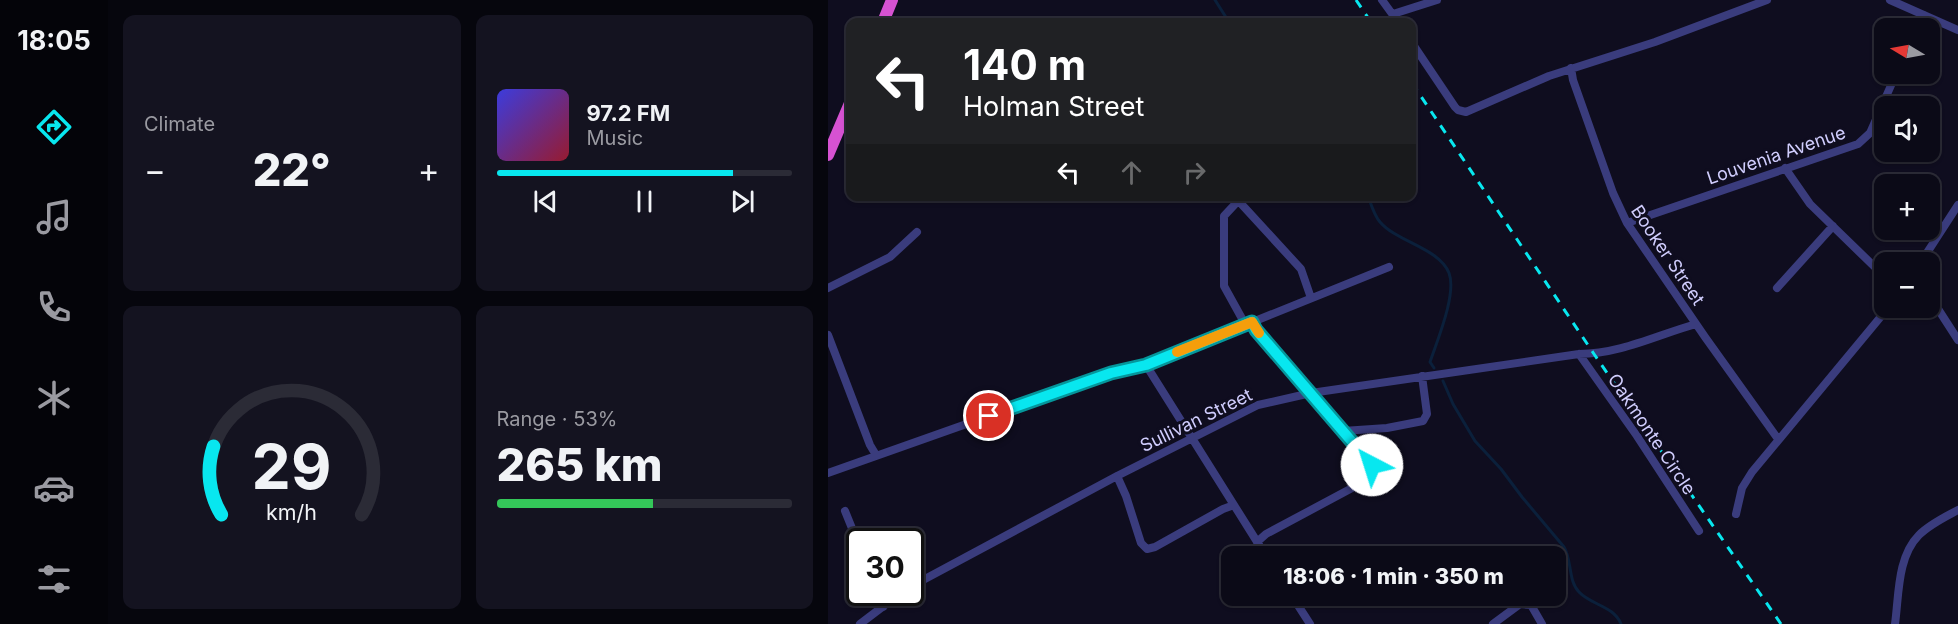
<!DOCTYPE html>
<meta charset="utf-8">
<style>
body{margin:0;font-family:Inter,sans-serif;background:#141320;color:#f1f3f6;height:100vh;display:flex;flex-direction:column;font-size:22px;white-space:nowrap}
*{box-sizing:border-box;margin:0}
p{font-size:20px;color:#9a9aa1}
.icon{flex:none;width:33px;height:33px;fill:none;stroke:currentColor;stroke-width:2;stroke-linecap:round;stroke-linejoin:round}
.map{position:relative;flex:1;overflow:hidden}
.panel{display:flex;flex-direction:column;gap:15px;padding:15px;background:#06060d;width:720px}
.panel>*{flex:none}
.banner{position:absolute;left:18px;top:18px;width:570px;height:183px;border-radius:12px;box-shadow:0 2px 4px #0004,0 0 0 2px #2b2b36;background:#202124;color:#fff;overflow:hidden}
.needle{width:39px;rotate:280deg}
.tools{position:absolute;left:1046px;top:18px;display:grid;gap:12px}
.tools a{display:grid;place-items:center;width:66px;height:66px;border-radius:12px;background:#0b0a17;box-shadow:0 2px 4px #0004,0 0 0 2px #2b2b36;font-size:30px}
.speed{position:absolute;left:18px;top:528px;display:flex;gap:12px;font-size:30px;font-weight:700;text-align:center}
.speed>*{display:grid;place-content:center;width:78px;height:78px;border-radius:50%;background:#0b0a17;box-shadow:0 2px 4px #0004,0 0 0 2px #2b2b36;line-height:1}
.speed .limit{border:3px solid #111;border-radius:9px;background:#fff;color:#111}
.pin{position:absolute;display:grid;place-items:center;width:51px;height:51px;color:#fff;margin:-26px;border:3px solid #fff;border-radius:50%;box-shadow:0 2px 6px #0007}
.me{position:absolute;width:66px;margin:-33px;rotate:320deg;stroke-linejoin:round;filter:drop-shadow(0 0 4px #0008)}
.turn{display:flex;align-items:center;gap:21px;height:126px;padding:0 18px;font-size:27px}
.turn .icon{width:78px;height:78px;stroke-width:2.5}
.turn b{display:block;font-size:42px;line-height:51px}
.lanes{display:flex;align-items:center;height:57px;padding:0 18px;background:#0003;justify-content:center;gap:30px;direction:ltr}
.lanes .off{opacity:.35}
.big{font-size:45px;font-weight:800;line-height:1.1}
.panel .tile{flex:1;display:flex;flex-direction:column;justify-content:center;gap:9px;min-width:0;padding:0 21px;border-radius:12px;background:#141320}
.panel .dial{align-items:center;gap:0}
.dial svg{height:156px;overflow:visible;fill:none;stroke:#2b2b36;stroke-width:7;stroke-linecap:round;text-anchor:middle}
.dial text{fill:#f1f3f6;stroke:none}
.song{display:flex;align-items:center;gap:18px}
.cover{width:72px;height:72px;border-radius:9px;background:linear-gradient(135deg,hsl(240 70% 55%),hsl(350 70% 35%))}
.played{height:6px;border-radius:3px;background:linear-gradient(90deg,#08e7ef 80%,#2b2b36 80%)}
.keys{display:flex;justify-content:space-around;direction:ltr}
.heat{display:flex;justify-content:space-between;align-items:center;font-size:33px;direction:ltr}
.charge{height:9px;border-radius:4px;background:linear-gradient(90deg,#34c759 53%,#2b2b36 0)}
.panel .tiles{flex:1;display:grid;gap:15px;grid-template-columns:repeat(2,1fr)}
.trip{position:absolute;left:393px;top:546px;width:345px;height:60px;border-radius:12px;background:#0b0a17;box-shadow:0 2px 4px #0004,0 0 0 2px #2b2b36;font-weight:800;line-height:60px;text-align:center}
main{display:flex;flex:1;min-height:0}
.tab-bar{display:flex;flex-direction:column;width:108px;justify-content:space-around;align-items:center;background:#040409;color:#9a9aa1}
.tab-bar .icon{width:42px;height:42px}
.tab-bar .on{color:#08e7ef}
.tab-bar b{font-size:27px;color:#f1f3f6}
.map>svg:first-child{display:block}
</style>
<main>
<nav class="tab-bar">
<b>18:05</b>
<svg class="icon on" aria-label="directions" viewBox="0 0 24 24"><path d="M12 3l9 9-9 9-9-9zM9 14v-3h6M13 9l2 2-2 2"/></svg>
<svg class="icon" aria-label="music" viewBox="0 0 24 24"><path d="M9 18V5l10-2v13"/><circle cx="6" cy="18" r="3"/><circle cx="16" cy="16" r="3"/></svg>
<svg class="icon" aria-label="phone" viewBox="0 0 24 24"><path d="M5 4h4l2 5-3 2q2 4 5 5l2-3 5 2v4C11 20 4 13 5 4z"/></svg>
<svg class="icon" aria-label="climate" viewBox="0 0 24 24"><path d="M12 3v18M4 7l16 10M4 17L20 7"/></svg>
<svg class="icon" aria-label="car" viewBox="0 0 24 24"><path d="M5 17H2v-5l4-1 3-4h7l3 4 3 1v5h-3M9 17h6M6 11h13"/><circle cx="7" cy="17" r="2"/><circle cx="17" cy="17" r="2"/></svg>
<svg class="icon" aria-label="filters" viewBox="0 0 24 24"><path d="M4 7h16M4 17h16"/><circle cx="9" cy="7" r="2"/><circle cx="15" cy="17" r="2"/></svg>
</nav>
<section class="panel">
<div class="tiles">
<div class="tile"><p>Climate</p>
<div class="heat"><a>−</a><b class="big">22°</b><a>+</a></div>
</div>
<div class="tile">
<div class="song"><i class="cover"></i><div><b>97.2 FM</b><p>Music</p></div></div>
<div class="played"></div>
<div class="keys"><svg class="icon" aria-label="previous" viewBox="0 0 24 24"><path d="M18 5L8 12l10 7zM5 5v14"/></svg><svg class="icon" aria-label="pause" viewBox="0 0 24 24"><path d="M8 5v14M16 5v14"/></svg><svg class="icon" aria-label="next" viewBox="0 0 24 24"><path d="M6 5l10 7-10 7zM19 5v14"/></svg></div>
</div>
<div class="tile dial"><svg viewBox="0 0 100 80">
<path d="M14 69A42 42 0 1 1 86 69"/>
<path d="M14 69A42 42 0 0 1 10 34" stroke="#08e7ef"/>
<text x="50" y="56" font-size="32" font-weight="700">29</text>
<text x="50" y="72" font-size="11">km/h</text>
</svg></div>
<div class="tile"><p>Range · 53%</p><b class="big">265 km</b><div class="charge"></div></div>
</div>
</section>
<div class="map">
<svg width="1130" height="624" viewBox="0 0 1130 624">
<rect width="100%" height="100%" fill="#0f0d1f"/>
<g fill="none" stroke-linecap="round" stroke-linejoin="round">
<!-- stream -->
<path stroke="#0b203b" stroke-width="3" d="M387,0L401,22
M540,196C543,204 546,215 552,222C569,242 611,248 621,273C629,294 609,341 602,362L606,368
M615,381L625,404L647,441L673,469L694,497L736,547C744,560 740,581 751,592C763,605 786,606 793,624"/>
<!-- minor -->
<path stroke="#3a3c7d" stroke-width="8" d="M554,0L570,22
M1062,0L1130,30
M565,14L609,0
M1088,28L1096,15
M584,43L627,107L630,110L638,112L721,76L827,42L939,0
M743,68L745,80L785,193L799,223L877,337L950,439
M957,168L982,204L1056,276
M406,196L473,269L483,298
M410,201L396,216V286L417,324
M799,223L1030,144L1042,133L1068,74
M1093,262L1130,205
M0,288L62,257L89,232
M949,288L1005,226
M1101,295L1130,340
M424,322L428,330L541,461L545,471L539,480L438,534L429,542
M0,335L42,445L48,455
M751,354L809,436L871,531
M318,365L438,556
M515,431L559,428L595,421L599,414L594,376
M0,473L283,373L318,365L561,267
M289,476L298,496L313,543L319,549L327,547L395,509L406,505
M17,511L32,548
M908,514L914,488L924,472L1060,308
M82,587L289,476L430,405L483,393L751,354C792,354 829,335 868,324
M49,592L55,607
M464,596L482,624
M32,624L74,592
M665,624L692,604L703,605L714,624
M1067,624C1071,596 1069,557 1091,535C1102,524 1117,517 1130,510"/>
<!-- trunk -->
<path stroke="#d652d2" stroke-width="12" d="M55,22L64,0
M0,155L22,103"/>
<!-- rail -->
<path stroke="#08e7ef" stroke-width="3" stroke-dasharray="9 8" stroke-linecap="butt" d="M528,0L543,22
M584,83L766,354L953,624"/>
</g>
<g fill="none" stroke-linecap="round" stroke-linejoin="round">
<defs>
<path id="route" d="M161,416L283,373L318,365L424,322L428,330L544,465"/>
</defs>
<!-- route casing -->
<use href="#route" stroke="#05969b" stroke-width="15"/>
<!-- route -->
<use href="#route" stroke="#08e7ef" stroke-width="10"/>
<!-- slow -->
<path stroke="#f59e0b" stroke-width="10" d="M349,352L424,322L431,333"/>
</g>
<g text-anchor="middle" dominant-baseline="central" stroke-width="6" stroke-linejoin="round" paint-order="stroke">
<!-- street labels -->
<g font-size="18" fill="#d0cdfd" stroke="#0f0d1f">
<text transform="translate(948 155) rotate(-19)">Louvenia Avenue</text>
<text transform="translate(840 255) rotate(56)">Booker Street</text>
<text transform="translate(368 420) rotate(-26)">Sullivan Street</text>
<text transform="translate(824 434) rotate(56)">Oakmonte Circle</text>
</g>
</g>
</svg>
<div class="tools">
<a><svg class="needle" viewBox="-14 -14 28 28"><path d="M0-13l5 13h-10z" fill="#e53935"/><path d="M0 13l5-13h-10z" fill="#9a9aa1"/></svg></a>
<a><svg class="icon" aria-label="sound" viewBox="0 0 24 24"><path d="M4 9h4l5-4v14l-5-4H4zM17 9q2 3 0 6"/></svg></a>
<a>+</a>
<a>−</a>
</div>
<div class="speed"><div class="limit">30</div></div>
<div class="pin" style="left:161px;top:416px;background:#d93025"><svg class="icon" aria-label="arrive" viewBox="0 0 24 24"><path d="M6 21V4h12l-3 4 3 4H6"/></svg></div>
<svg class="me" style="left:544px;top:465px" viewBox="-20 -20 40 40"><circle r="19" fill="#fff"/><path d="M0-13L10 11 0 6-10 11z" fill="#08e7ef"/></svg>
<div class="trip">18:06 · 1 min · 350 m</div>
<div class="banner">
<div class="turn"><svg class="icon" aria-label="left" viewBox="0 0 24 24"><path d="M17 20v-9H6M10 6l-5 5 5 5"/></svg><div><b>140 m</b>Holman Street</div></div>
<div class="lanes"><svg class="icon" aria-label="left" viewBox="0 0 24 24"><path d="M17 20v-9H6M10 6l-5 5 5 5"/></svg><svg class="icon off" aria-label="ahead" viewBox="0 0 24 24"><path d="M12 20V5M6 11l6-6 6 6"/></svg><svg class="icon off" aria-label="right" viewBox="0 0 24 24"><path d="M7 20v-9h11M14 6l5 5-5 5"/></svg></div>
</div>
</div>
</main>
